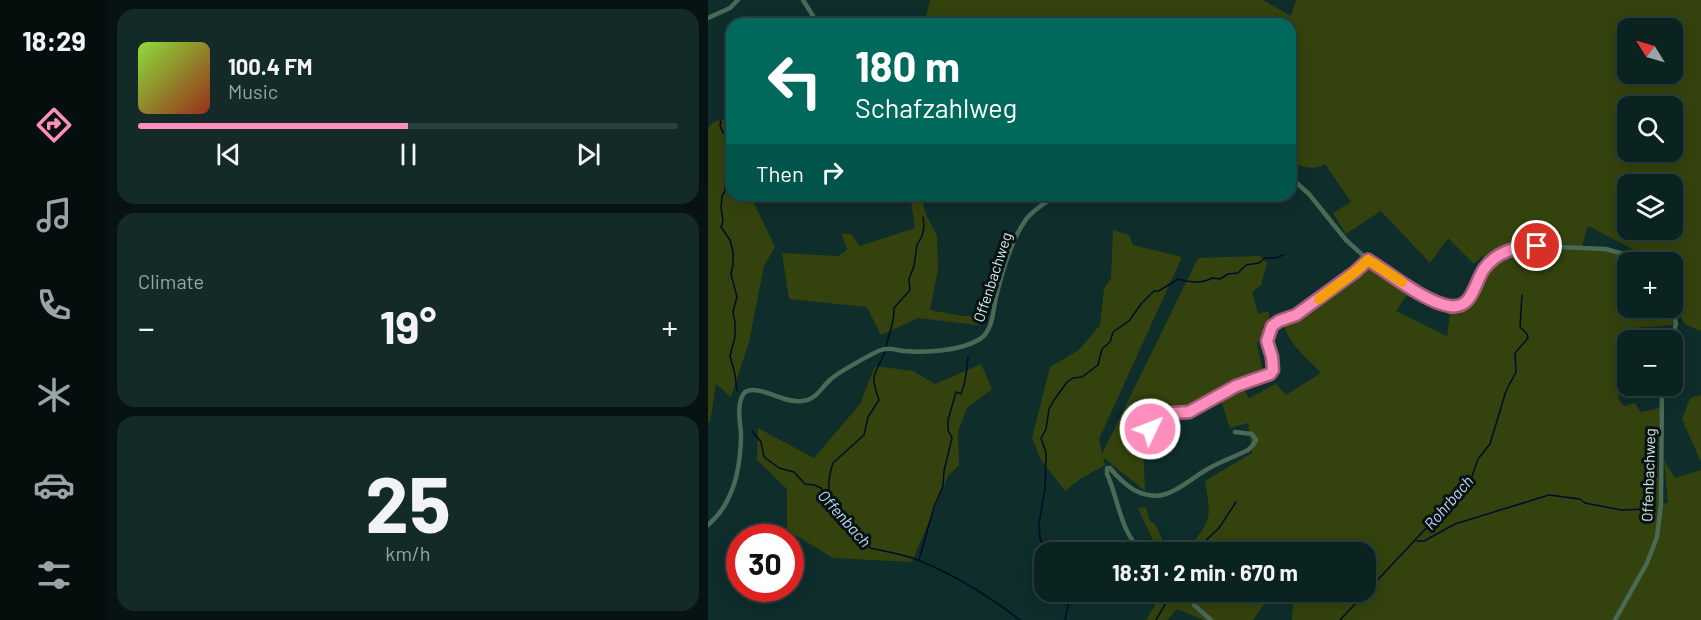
<!DOCTYPE html>
<meta charset="utf-8">
<style>
body{margin:0;font-family:Barlow,sans-serif;background:#132a29;color:#f1f3f6;height:100vh;display:flex;flex-direction:column;font-size:22px;white-space:nowrap}
*{box-sizing:border-box;margin:0}
p{font-size:20px;color:#99a4a5}
.icon{flex:none;width:33px;height:33px;fill:none;stroke:currentColor;stroke-width:2;stroke-linecap:round;stroke-linejoin:round}
.map{position:relative;flex:1;overflow:hidden}
.sheet{display:flex;flex-direction:column;gap:9px;padding:9px;background:#061312;width:600px}
.sheet>*{flex:none}
.top-card{position:absolute;left:18px;top:18px;width:570px;height:183px;border-radius:18px;box-shadow:0 3px 15px #0003,0 0 0 2px #2a3f3e;background:#00695c;color:#fff;overflow:hidden}
.needle{width:39px;rotate:307deg}
.fabs{position:absolute;left:909px;top:18px;display:grid;gap:12px}
.fabs a{display:grid;place-items:center;width:66px;height:66px;border-radius:12px;background:#0a2220;box-shadow:0 3px 15px #0003,0 0 0 2px #2a3f3e;font-size:30px}
.speed{position:absolute;left:18px;top:524px;display:flex;gap:12px;font-size:30px;font-weight:700;text-align:center}
.speed>*{display:grid;place-content:center;width:78px;height:78px;border-radius:50%;background:#0a2220;box-shadow:0 3px 15px #0003,0 0 0 2px #2a3f3e;line-height:1}
.speed .limit{border:9px solid #d22;background:#fff;color:#111}
.pin{position:absolute;display:grid;place-items:center;width:51px;height:51px;color:#fff;margin:-26px;border:3px solid #fff;border-radius:50%;box-shadow:0 2px 6px #0007}
.me{position:absolute;width:66px;margin:-33px;rotate:47deg;stroke-linejoin:round;filter:drop-shadow(0 0 4px #0008)}
.turn{display:flex;align-items:center;gap:21px;height:126px;padding:0 30px;font-size:27px}
.turn .icon{width:78px;height:78px;stroke-width:2.5}
.turn b{display:block;font-size:42px;line-height:51px}
.then{display:flex;align-items:center;height:57px;padding:0 30px;background:#0003;gap:12px;font-size:22px}
.big{font-size:45px;font-weight:700;line-height:1.1}
.sheet .tile{flex:1;display:flex;flex-direction:column;justify-content:center;gap:9px;min-width:0;padding:0 21px;border-radius:18px;background:#132a29}
.sheet .dial{align-items:center;gap:0}
.dial b{font-size:78px;line-height:1}
.song{display:flex;align-items:center;gap:18px}
.cover{width:72px;height:72px;border-radius:9px;background:linear-gradient(135deg,hsl(90 70% 55%),hsl(10 70% 35%))}
.played{height:6px;border-radius:3px;background:linear-gradient(90deg,#fe8ebd 50%,#2a3f3e 50%)}
.keys{display:flex;justify-content:space-around;direction:ltr}
.heat{display:flex;justify-content:space-between;align-items:center;font-size:33px;direction:ltr}
.trip{position:absolute;left:326px;top:542px;width:342px;height:60px;border-radius:18px;background:#0a2220;box-shadow:0 3px 15px #0003,0 0 0 2px #2a3f3e;font-weight:700;line-height:60px;text-align:center}
main{display:flex;flex:1;min-height:0}
.menu{display:flex;flex-direction:column;width:108px;justify-content:space-around;align-items:center;background:#040e0d;color:#99a4a5}
.menu .icon{width:42px;height:42px}
.menu .active{color:#fe8ebd}
.menu b{font-size:27px;color:#f1f3f6}
.map>svg:first-child{display:block}
</style>
<main>
<nav class="menu">
<b>18:29</b>
<svg class="icon active" aria-label="directions" viewBox="0 0 24 24"><path d="M12 3l9 9-9 9-9-9zM9 14v-3h6M13 9l2 2-2 2"/></svg>
<svg class="icon" aria-label="music" viewBox="0 0 24 24"><path d="M9 18V5l10-2v13"/><circle cx="6" cy="18" r="3"/><circle cx="16" cy="16" r="3"/></svg>
<svg class="icon" aria-label="phone" viewBox="0 0 24 24"><path d="M5 4h4l2 5-3 2q2 4 5 5l2-3 5 2v4C11 20 4 13 5 4z"/></svg>
<svg class="icon" aria-label="climate" viewBox="0 0 24 24"><path d="M12 3v18M4 7l16 10M4 17L20 7"/></svg>
<svg class="icon" aria-label="car" viewBox="0 0 24 24"><path d="M5 17H2v-5l4-1 3-4h7l3 4 3 1v5h-3M9 17h6M6 11h13"/><circle cx="7" cy="17" r="2"/><circle cx="17" cy="17" r="2"/></svg>
<svg class="icon" aria-label="filters" viewBox="0 0 24 24"><path d="M4 7h16M4 17h16"/><circle cx="9" cy="7" r="2"/><circle cx="15" cy="17" r="2"/></svg>
</nav>
<section class="sheet">
<div class="tile">
<div class="song"><i class="cover"></i><div><b>100.4 FM</b><p>Music</p></div></div>
<div class="played"></div>
<div class="keys"><svg class="icon" aria-label="previous" viewBox="0 0 24 24"><path d="M18 5L8 12l10 7zM5 5v14"/></svg><svg class="icon" aria-label="pause" viewBox="0 0 24 24"><path d="M8 5v14M16 5v14"/></svg><svg class="icon" aria-label="next" viewBox="0 0 24 24"><path d="M6 5l10 7-10 7zM19 5v14"/></svg></div>
</div>
<div class="tile"><p>Climate</p>
<div class="heat"><a>−</a><b class="big">19°</b><a>+</a></div>
</div>
<div class="tile dial"><b>25</b><p>km/h</p></div>
</section>
<div class="map">
<svg width="993" height="620" viewBox="0 0 993 620">
<rect width="100%" height="100%" fill="#0e2d2b"/>
<!-- green -->
<path fill="#34430d" fill-rule="evenodd" d="M222,0H555L583,16L588,0H993V331L976,324L965,296L964,262H950L880,226L874,246C839,243 807,236 779,261L774,256L766,264L740,238L722,263L673,211L638,234L625,213L643,202L617,164C606,171 593,167 582,161V24H216ZM920,28H964V74H920ZM920,106H964V152H920ZM920,184H964V230H920Z
M24,118V195H42L67,247L56,266L41,342L23,397L8,384L2,423L0,422V128L5,122Z
M202,195H213L218,215L229,236L230,269L222,310L254,316H277L274,323L269,325L210,318L173,335L159,307L81,299L74,253L130,256L139,250L134,234H143L152,246L207,228Z
M405,230L421,235L425,245L474,257L391,439L394,454L490,258L552,256L559,263L553,285L544,292L550,314L561,311V325L549,343L555,373L530,381L483,406L452,408L434,425L437,491L395,457L397,465L372,479L357,491L333,460L324,438L342,367L371,350L392,325L396,289L403,278Z
M822,247C854,249 902,245 928,262H920V308H958L966,325L924,328L925,340H920L919,350L911,354L913,377L908,378L911,400L916,406L927,403L932,412L952,408L950,463L952,504L960,503L956,460L967,478L993,470V620H584L585,600L575,591H657V552H478C503,519 504,522 497,481L544,453L540,423L522,428L511,395L532,384L541,398L568,384L578,395L613,373C598,356 580,345 575,321L662,263L703,289L688,311L739,336L742,314C748,310 758,307 763,302C771,293 771,285 776,276C783,262 806,250 821,249Z
M273,364L284,389L259,408L250,432L251,465L240,476L204,562L125,558L79,530V489L49,460L50,428L106,458L152,404L167,366L205,371L227,384Z
M993,395V462L974,419L982,398Z
M438,507L442,521L447,524L460,552H450L430,508Z
M455,591H565L545,620H496L469,609L459,620H438Z"/>
<g fill="none" stroke-linecap="round" stroke-linejoin="round">
<!-- stream -->
<path stroke="#000c28" stroke-width="1.5" d="M13,121L12,125L14,131L22,140L23,147L22,170L17,181V191L14,196L13,208L15,221L13,227L22,240L25,252V265L23,274L29,297L25,312L27,322V337L22,356L27,374L29,391
M178,347C181,333 187,321 186,308L202,290L201,279L206,266L209,245L214,236L216,227L215,217
M44,431L53,442L56,457L71,468L86,472L97,484L106,485L113,488L121,501L155,536L162,548C179,552 196,554 212,561C247,575 282,597 312,620
M121,499C120,487 121,474 125,463L156,435L160,417L171,400C161,372 167,376 177,352
M709,541H716L747,524L841,495L872,499L877,503L913,510L946,509
M341,552L332,539L331,524L337,489L338,453L333,438L338,429L341,409L346,400L359,382L365,378L374,377L390,365L394,349L402,342L405,332L421,321L433,304L446,291H451L470,279C480,282 494,284 504,278L512,279L520,274L530,273L538,265L551,263L557,258H568L575,255
M486,552L511,528L528,502
M211,560L226,507L235,486L236,471L244,438L240,430V420L248,392L253,394C258,382 259,370 260,357
M357,620L363,591
M448,620L459,601L468,591
M632,620L754,490L763,479L770,459L782,444L798,391L808,372L807,353L820,338L819,334L812,327L814,295"/>
<!-- minor -->
<path stroke="#4a6956" stroke-width="4.5" d="M95,0L107,19
M0,18L22,8L30,0
M582,177L601,194L638,240L660,260L716,295L738,305L748,306L759,301L765,293L777,268L790,255L810,247L829,246L898,249L925,257L933,262
M963,308L968,323L964,342
M453,441L442,429C443,405 465,416 481,412L516,391L540,380L558,376L565,370L564,357L559,341L564,326L571,321L588,315L647,272L660,260
M399,468H402C409,477 417,484 426,490C457,506 473,485 498,470C511,462 526,457 540,450L545,445L548,440L544,434L527,432
M399,468V474C411,500 412,533 435,552
M0,525C26,503 33,466 33,433C32,421 28,402 37,392C52,384 75,404 94,401C108,400 112,389 122,380C127,374 165,353 173,350C181,347 188,350 196,351C218,353 253,351 272,339C286,330 285,307 289,293C295,269 303,241 317,221C324,210 339,202 349,195
M481,591L486,605L503,620
M907,620L939,563L949,537L953,504L954,386"/>
</g>
<g fill="none" stroke-linecap="round" stroke-linejoin="round">
<defs>
<path id="route" d="M442,429V422L450,414L481,412L528,386L562,374L565,370L564,357L559,341L564,326L571,321L588,315L647,272L660,260C683,274 715,301 741,306C765,310 766,283 776,269C789,251 808,247 829,246"/>
</defs>
<!-- route casing -->
<use href="#route" stroke="#a55c7b" stroke-width="15"/>
<!-- route -->
<use href="#route" stroke="#fe8ebd" stroke-width="10"/>
<!-- slow -->
<path stroke="#f59e0b" stroke-width="10" d="M611,299L647,272L660,260L694,282"/>
</g>
<g text-anchor="middle" dominant-baseline="central" stroke-width="6" stroke-linejoin="round" paint-order="stroke">
<!-- street labels -->
<g font-size="15" fill="#d6e7e5" stroke="#061312">
<text transform="translate(284 277) rotate(-72)">Offenbachweg</text>
<text transform="translate(940 475) rotate(-88)">Offenbachweg</text>
</g>
<!-- water labels -->
<g font-size="16" font-style="italic" fill="#bdd6f7" stroke="#061312">
<text transform="translate(740 502) rotate(-49)">Rohrbach</text>
<text transform="translate(137 518) rotate(48)">Offenbach</text>
</g>
</g>
</svg>
<div class="fabs">
<a><svg class="needle" viewBox="-14 -14 28 28"><path d="M0-13l5 13h-10z" fill="#e53935"/><path d="M0 13l5-13h-10z" fill="#99a4a5"/></svg></a>
<a><svg class="icon" aria-label="search" viewBox="0 0 24 24"><circle cx="10" cy="10" r="6"/><path d="M15 15l6 6"/></svg></a>
<a><svg class="icon" aria-label="layers" viewBox="0 0 24 24"><path d="M12 4l9 5-9 5-9-5zM3 14l9 5 9-5"/></svg></a>
<a>+</a>
<a>−</a>
</div>
<div class="speed"><div class="limit">30</div></div>
<div class="pin" style="left:829px;top:246px;background:#d93025"><svg class="icon" aria-label="arrive" viewBox="0 0 24 24"><path d="M6 21V4h12l-3 4 3 4H6"/></svg></div>
<svg class="me" style="left:442px;top:429px" viewBox="-20 -20 40 40"><circle r="17" fill="#fe8ebd" stroke="#fff" stroke-width="3"/><path d="M0-11L8 9 0 5-8 9z" fill="#fff"/></svg>
<div class="trip">18:31 · 2 min · 670 m</div>
<div class="top-card">
<div class="turn"><svg class="icon" aria-label="left" viewBox="0 0 24 24"><path d="M17 20v-9H6M10 6l-5 5 5 5"/></svg><div><b>180 m</b>Schafzahlweg</div></div>
<div class="then">Then<svg class="icon" aria-label="right" viewBox="0 0 24 24"><path d="M7 20v-9h11M14 6l5 5-5 5"/></svg></div>
</div>
</div>
</main>
